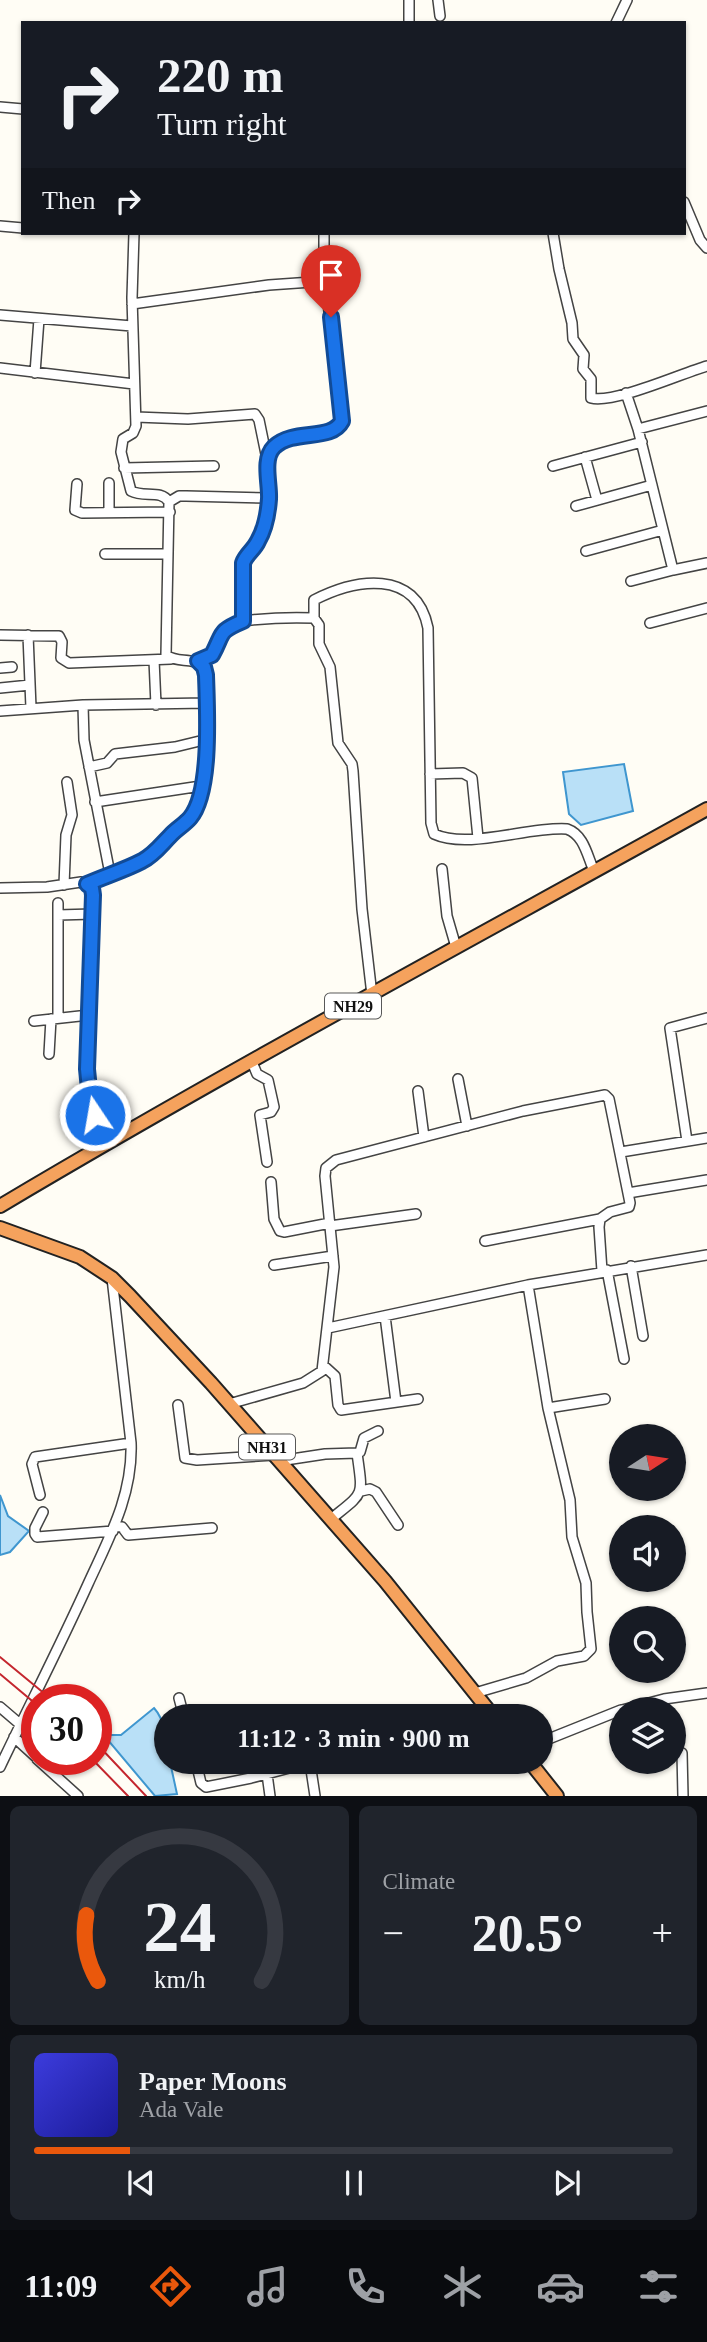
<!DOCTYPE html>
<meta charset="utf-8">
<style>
body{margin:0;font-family:"Times New Roman",serif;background:#20242c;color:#f1f3f6;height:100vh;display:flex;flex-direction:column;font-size:26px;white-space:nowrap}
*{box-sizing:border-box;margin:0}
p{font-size:23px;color:#9ea1a6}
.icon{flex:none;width:38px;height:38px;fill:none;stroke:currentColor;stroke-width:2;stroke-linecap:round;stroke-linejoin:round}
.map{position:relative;height:1796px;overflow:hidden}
.panel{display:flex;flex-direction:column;gap:10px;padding:10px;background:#0d0f14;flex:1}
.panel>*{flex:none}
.guide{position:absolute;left:21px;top:21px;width:665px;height:214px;border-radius:0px;box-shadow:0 2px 5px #0004;background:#171b24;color:#f1f3f6;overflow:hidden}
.needle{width:46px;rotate:78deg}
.buttons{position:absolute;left:609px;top:1424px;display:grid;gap:14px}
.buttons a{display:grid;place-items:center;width:77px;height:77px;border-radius:50%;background:#171b24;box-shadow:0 2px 5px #0004;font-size:35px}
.speed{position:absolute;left:21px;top:1684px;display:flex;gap:14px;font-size:35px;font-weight:700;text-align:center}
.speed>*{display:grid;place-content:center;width:91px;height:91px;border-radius:50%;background:#171b24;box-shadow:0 2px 5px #0004;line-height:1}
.speed .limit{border:10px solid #d22;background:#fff;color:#111}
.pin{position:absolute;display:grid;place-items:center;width:60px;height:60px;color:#fff;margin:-72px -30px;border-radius:50% 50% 50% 0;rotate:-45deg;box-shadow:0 0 7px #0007}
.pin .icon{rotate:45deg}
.me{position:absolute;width:77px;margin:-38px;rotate:348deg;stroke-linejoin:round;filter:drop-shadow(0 0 5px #0008)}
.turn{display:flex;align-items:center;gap:24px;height:147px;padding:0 21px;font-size:32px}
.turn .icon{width:91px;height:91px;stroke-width:2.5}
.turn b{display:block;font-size:49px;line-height:60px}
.then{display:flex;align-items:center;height:66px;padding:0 21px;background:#0003;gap:14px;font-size:26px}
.big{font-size:52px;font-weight:600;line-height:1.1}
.panel .widget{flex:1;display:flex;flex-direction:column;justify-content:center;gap:10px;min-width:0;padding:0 24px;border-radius:10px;background:#20242c}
.panel .dial{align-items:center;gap:0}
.dial svg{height:182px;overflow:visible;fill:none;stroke:#363941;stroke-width:7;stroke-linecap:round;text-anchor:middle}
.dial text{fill:#f1f3f6;stroke:none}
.song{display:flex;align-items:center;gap:21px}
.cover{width:84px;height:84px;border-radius:10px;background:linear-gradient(135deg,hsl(240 70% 55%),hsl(240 70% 35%))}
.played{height:7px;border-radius:4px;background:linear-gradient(90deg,#ea580c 15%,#363941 15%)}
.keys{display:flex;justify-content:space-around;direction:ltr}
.heat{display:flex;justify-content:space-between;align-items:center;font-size:38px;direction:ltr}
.panel .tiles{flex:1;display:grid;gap:10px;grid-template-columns:1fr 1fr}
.widget:last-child{grid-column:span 2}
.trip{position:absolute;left:154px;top:1704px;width:399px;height:70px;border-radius:35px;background:#171b24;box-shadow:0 2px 5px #0004;font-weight:600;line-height:70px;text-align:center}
.dock{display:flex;height:112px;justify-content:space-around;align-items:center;background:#090b0e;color:#9ea1a6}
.dock .icon{width:49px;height:49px}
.dock .active{color:#ea580c}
.dock b{font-size:32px;color:#f1f3f6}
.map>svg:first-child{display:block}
</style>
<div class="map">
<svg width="707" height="1796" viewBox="0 0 707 1796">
<rect width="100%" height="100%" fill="#fffdf5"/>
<!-- water -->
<path fill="#b9e0f7" stroke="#3f96cf" stroke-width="2" d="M624,764L633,811L581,825L569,814L563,772Z
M0,1495L8,1516L29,1531L10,1552L0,1555Z
M154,1708C167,1722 166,1744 166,1762H170L177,1794L155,1796L107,1739L110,1735H121Z"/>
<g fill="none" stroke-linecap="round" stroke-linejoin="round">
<defs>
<path id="minor" d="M438,0L440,16
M409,23V0
M616,23L627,0
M0,107L23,109
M684,202L700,240L707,248
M0,226L23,228
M553,233L559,269L572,323L573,339L584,355L583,369L591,379V398C614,404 682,373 707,366
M132,304L269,285L326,281
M0,315L132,326
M0,368L134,384
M35,373L39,319
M626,393L638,429L673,570L707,563
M136,417L188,419L255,414L259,420L267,459
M638,429L707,411
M585,457L597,500
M553,466L642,442
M124,468L214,466
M77,484L75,510L82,513L170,512
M169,502L179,496H186L269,498
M576,506L652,485
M109,511V483
M586,551L663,530
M105,554H168
M631,581L673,570
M314,618V600C355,579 416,568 428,628L431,823L434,834C469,850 529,826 567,829C584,835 587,855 594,871
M243,621C267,618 290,617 314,618L319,625V644L330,667L338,743L352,764L353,771L362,909L372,995
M650,623L707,608
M0,635L59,636L62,642L61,658L69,663L171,659
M28,635L31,708
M154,660L156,705
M198,661L212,655C223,634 219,631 243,621V563C246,554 254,550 258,541C265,529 268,513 269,499C270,484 262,459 274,447C293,428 331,443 342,421L324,269V233
M0,668L12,667
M0,688L30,685
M83,705L84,740L110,874
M0,711L83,705L207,703
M89,767L107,763L115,754L175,747L208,739
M430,774L463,773L472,778L478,838
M95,802L201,786
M442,869L447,916L456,947
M87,884L143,861L154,853L177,828L190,818L198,805L204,773L208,739L204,667C192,656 178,664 166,655L169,502C161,489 144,498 131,491L121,452L123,439L133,433L136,426L132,298L134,233
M64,885L66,835L72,815L67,782
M0,888L47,887L81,882L92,888L94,895L88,1084L95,1115L106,1143
M58,915L93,914
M58,1018V903
M34,1021L89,1015
M49,1054L51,1019
M252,1062L257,1074L268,1080L274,1107L271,1112L260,1115L267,1162
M458,1079L467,1126
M418,1091L424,1137
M687,1141L670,1028L707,1018
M621,1152L707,1138
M271,1182L274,1219L280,1231L284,1232L330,1223
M628,1193L707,1180
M330,1226L416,1214
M485,1241L600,1219
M274,1265L333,1256
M631,1266L643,1336
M607,1270L624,1359
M385,1316L396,1402
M328,1328L528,1285L707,1255
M324,1366L335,1376L338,1405L341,1410L418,1399
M229,1404L303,1383L322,1371L334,1267L325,1176L326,1168L336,1160L523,1111L605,1095L609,1099L630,1203L629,1207L610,1212L600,1219L599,1227L602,1271
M178,1405L185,1458L197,1460L274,1455
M548,1408L605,1399
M279,1461L325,1454L357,1453L360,1452L364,1438L378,1431
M361,1491L370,1489L376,1492L398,1525
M40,1495L32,1464L35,1457L131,1443
M43,1512L35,1528V1534L37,1537L113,1531
M331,1519C365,1491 363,1498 357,1453
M114,1526L122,1527L128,1535L212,1528
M475,1693L526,1678L557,1661L584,1656L591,1649L587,1612L586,1583L572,1537L570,1500L548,1408L528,1285
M179,1698L184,1717
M0,1707L21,1725
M622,1710L664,1699L707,1693
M14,1737L37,1758
M541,1742L621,1710
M682,1753L683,1796
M37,1759L78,1796
M196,1762L201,1783L206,1787L251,1778L312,1762
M310,1763L315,1796
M0,1767C29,1706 60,1646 88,1584C109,1538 133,1495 131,1443L112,1278
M267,1774L270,1796"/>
<path id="highway" d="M0,1206C232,1068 471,940 707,809
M0,1228L80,1257L112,1278L130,1296L211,1383L385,1581L494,1717
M530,1762L557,1796"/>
</defs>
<!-- minor casing -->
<use href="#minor" stroke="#444" stroke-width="12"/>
<!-- highway casing -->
<use href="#highway" stroke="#222" stroke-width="16"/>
<!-- minor -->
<use href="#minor" stroke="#fff" stroke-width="9"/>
<!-- highway -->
<use href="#highway" stroke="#f5a25d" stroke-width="12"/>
<!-- rail -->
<path stroke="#c4262e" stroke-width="2" d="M0,1657L51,1699
M0,1674L37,1705
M96,1743L146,1796
M92,1759L128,1796"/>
</g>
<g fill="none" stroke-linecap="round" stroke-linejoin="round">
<defs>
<path id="route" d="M95,1115L90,1100L87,1069L93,895L92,888L87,884C105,876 125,870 142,861C154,855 161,845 170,836C176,829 184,825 190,818C212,792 207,709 206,675L204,667L198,661L212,655C224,633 217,632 243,621V563C246,554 254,550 258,541C265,529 268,513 269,499C270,484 262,459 274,447C294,428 331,442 342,421L331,317"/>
</defs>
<!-- route casing -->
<use href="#route" stroke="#114b97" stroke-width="18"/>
<!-- route -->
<use href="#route" stroke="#1a73e8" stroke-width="12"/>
</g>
<g text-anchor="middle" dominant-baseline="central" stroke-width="7" stroke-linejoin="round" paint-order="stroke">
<!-- shield labels -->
<g fill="#fff" stroke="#585858" stroke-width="2">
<rect x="325" y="993.5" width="56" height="25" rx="5"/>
<rect x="239" y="1434.5" width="56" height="25" rx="5"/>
</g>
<g font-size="16" font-weight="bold" fill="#111">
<text x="353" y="1006">NH29</text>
<text x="267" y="1447">NH31</text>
</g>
</g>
</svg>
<div class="buttons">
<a><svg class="needle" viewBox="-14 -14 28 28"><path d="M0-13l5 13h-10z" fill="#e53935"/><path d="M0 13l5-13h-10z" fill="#9ea1a6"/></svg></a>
<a><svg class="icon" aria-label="sound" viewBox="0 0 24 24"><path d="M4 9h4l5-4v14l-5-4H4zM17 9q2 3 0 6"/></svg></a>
<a><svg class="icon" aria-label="search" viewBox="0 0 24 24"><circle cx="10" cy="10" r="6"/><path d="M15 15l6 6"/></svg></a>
<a><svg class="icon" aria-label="layers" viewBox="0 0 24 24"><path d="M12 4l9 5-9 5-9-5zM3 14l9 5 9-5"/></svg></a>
</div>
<div class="speed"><div class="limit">30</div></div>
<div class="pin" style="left:331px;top:317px;background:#d93025"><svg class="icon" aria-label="arrive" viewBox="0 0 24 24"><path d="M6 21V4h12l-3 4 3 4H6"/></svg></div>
<svg class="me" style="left:95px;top:1115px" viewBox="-20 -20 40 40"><circle r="17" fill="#1a73e8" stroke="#fff" stroke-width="3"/><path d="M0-11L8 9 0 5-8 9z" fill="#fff"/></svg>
<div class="trip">11:12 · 3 min · 900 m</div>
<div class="guide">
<div class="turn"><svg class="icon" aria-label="right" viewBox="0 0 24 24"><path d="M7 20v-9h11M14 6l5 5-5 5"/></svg><div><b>220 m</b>Turn right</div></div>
<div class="then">Then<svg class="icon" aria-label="right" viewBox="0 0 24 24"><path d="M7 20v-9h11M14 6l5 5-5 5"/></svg></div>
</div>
</div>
<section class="panel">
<div class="tiles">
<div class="widget dial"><svg viewBox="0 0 100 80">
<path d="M14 69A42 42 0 1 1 86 69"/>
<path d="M14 69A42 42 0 0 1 9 40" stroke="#ea580c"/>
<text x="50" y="56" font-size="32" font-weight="700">24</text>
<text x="50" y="72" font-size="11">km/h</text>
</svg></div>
<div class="widget"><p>Climate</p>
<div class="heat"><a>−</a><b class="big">20.5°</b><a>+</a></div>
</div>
<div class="widget">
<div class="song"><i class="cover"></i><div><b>Paper Moons</b><p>Ada Vale</p></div></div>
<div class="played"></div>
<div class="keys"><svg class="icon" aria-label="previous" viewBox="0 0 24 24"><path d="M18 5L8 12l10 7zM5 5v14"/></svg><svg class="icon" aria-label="pause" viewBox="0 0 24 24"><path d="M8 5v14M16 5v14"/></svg><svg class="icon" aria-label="next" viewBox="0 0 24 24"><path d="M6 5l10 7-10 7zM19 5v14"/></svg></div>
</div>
</div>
</section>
<nav class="dock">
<b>11:09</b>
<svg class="icon active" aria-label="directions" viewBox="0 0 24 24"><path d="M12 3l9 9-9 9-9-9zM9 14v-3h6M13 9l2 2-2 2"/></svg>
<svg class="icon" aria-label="music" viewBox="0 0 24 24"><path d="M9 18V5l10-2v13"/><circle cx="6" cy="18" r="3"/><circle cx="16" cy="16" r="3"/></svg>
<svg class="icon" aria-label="phone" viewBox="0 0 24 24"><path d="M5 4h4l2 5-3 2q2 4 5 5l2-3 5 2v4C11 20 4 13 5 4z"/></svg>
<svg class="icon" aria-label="climate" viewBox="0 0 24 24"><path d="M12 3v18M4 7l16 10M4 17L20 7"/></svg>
<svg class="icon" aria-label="car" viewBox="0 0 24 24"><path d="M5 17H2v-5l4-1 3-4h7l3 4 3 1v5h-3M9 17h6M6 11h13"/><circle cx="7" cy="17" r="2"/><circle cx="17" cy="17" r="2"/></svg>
<svg class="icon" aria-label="filters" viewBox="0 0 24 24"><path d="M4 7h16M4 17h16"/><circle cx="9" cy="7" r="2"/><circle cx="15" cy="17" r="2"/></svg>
</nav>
